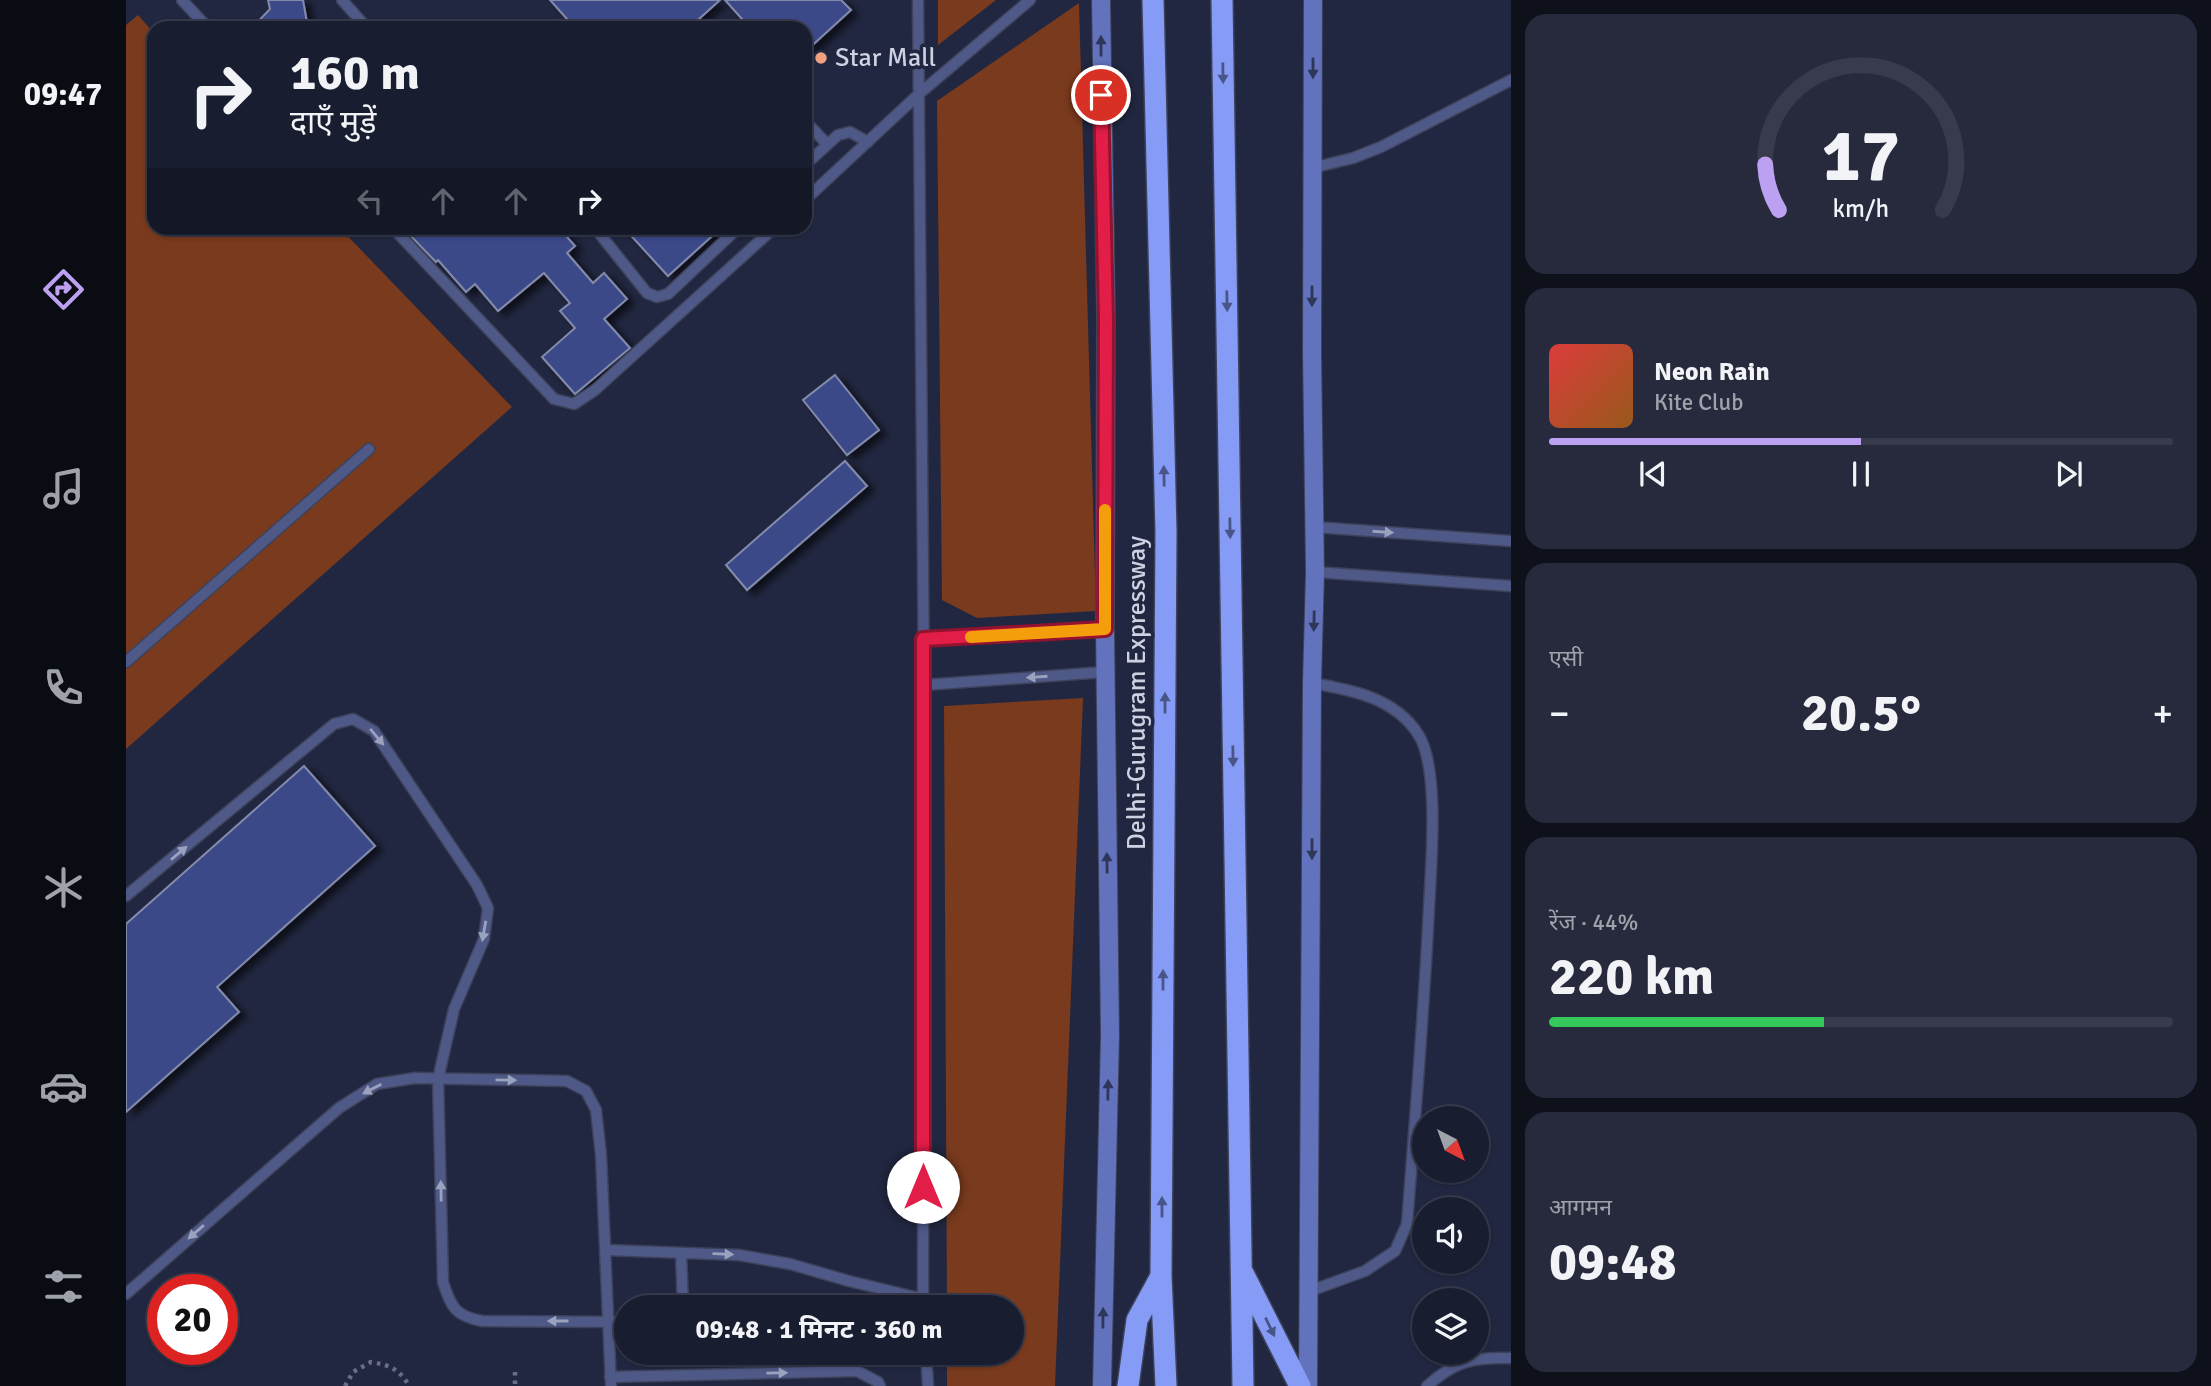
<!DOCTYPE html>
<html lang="hi">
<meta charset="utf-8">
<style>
body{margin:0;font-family:Signika,"Noto Sans Devanagari",sans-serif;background:#262a3c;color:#f1f3f6;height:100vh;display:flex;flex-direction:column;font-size:26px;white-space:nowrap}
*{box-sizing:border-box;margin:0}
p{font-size:23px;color:#9fa2ab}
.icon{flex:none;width:38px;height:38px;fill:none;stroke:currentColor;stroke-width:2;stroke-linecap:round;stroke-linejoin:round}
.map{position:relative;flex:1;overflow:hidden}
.panel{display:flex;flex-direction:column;gap:14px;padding:14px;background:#0e101a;width:700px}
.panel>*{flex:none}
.guide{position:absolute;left:21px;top:21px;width:665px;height:214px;border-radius:21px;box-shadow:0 2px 5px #0004,0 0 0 2px #373b4c;background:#191d30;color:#f1f3f6;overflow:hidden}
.needle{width:46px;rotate:139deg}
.controls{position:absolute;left:1286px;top:1106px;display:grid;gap:14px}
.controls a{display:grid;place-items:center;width:77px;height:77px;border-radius:50%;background:#191d30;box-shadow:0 2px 5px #0004,0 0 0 2px #373b4c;font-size:35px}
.speed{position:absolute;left:21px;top:1274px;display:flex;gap:14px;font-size:35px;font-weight:700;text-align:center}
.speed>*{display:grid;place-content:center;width:91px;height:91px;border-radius:50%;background:#191d30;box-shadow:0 2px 5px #0004,0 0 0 2px #373b4c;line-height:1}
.speed .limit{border:10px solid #d22;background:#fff;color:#111}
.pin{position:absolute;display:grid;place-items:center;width:60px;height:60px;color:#fff;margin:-30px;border:4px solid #fff;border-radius:50%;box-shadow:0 2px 7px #0007}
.me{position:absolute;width:77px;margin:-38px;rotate:0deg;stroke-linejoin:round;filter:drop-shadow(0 0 5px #0008)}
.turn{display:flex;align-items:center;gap:24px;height:147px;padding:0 28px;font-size:32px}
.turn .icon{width:91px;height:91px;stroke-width:2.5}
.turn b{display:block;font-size:49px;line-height:60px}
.lanes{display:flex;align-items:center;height:66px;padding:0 28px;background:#0003;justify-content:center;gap:35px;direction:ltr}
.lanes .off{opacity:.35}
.big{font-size:52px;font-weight:700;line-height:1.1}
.panel .tile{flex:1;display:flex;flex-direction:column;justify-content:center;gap:10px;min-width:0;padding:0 24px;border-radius:21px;background:#262a3c}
.panel .dial{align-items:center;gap:0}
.dial svg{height:182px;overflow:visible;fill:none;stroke:#373b4c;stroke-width:7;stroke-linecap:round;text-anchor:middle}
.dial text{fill:#f1f3f6;stroke:none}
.song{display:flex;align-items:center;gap:21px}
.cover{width:84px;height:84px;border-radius:10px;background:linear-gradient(135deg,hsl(0 70% 55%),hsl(30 70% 35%))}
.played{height:7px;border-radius:4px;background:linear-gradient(90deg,#bca0f2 50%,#373b4c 50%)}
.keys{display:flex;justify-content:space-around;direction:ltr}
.heat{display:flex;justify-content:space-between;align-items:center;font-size:38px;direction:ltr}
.charge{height:10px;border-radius:5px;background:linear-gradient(90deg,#34c759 44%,#373b4c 0)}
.trip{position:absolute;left:488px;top:1295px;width:410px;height:70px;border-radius:35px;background:#191d30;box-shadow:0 2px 5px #0004,0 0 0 2px #373b4c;font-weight:700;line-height:70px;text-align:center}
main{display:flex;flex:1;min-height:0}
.tab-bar{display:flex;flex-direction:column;width:126px;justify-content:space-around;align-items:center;background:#0a0c13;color:#9fa2ab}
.tab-bar .icon{width:49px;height:49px}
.tab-bar .selected{color:#bca0f2}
.tab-bar b{font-size:32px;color:#f1f3f6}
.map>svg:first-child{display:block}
</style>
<main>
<nav class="tab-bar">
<b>09:47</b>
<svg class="icon selected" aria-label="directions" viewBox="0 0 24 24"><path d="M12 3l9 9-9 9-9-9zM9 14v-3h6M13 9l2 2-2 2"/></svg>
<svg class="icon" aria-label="music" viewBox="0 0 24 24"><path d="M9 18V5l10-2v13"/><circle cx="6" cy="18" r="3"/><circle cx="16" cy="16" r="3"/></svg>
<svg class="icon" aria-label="phone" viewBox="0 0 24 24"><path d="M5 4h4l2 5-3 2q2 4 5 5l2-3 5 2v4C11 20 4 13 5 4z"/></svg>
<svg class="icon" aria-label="climate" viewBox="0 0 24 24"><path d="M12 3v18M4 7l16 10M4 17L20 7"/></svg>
<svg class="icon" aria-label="car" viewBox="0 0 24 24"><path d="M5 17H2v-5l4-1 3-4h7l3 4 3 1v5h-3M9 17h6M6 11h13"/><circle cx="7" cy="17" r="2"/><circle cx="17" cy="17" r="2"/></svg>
<svg class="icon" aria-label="filters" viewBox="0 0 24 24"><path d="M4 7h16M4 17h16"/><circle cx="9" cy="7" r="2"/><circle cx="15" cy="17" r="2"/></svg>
</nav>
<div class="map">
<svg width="1385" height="1386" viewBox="0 0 1385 1386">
<defs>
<filter id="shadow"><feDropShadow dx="7" dy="4.5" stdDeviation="3.5" flood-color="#0009"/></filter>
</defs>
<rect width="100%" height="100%" fill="#212740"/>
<!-- green -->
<path fill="#793a1d" d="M812,0H870L812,45Z
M953,3L970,611L851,618L816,600L811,101Z
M12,15L28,33V228H214L386,407L0,749V25Z
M957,698L929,1386H821V1353H886V1307H821L818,706Z"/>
<!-- building -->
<path fill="#3b4889" stroke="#838baa" stroke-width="2" filter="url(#shadow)" d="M142,0H177L182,28H126L144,9Z
M424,0H594L563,28H449Z
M599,0H715L725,10L679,52V28H624Z
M277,228H433L449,246L441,253L467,283L478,273L501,299L478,319L504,348L449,394L416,357L449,328L434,311L444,303L418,273L372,311L349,284L340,292L312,260L310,262Z
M498,228H595L542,276Z
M709,375L753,430L721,455L677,400Z
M719,461L741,486L621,590L600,565Z
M178,766L249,846L91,987L113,1012L0,1112V924Z"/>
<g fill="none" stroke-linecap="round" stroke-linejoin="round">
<defs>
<path id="service" d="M56,0L82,28
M216,0L241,28
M792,0L798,685L797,1307
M679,121L701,144
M679,165L712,135L724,132L742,142
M1186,168L1227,158L1255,147L1385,80
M679,200L794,93L904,0
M267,228L428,399L448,404L469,390L648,228
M469,228L521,293L531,297L542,294L612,228
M1188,527L1385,541
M1189,572L1385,586
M797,639L979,629
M0,662L243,449
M798,685L979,672
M0,896L208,724L227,719L248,731L351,885L362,908L358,939L328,1009L312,1079L317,1282C325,1308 330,1316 356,1321L500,1322
M480,1250L613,1255L664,1264L723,1281L797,1299
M555,1253L557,1307
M1184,1291L1239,1271L1269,1251L1281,1224C1289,1118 1298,1013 1303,907C1305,866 1314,767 1292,734C1269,698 1226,690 1186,683
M0,1294L213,1108L251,1084L289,1078L441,1081L460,1091L470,1110L475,1155L485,1386
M800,1353L802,1386
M484,1377L731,1371L752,1382L754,1386
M1301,1386C1329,1361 1347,1357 1385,1358"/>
<path id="secondary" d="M975,0L980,319L979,629L984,1035L976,1386
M1182,1386L1186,683L1189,572L1186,352L1187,0"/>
<path id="motorway" d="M1027,0L1040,532L1035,1276L1040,1386
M1096,0L1117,1386
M1117,1273L1174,1386
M1002,1386L1011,1320L1035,1276"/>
</defs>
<!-- service casing -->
<use href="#service" stroke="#3d425a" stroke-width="13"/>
<!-- secondary casing -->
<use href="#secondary" stroke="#3d425a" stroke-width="20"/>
<!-- motorway casing -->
<use href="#motorway" stroke="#3d425a" stroke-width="24"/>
<!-- path -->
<path stroke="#6a6f84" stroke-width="4.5" stroke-dasharray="3.5 5" stroke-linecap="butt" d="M389,1372V1386
M219,1386L227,1372L245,1362C263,1365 274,1369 283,1386"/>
<!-- service -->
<use href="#service" stroke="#4e5987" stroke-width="10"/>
<!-- secondary -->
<use href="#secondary" stroke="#6272bc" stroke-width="18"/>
<!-- motorway -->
<use href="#motorway" stroke="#869bf6" stroke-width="21"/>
</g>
<!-- one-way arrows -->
<defs><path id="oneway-solid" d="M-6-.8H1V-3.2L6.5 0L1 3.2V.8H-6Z" transform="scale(1.75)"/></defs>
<g fill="#2e3659">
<use href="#oneway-solid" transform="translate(975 46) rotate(-90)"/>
<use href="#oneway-solid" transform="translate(1187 68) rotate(90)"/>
<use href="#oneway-solid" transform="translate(1186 296) rotate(90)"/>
<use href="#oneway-solid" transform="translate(1188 621) rotate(91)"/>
<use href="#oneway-solid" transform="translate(1186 849) rotate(90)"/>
<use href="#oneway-solid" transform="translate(981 863) rotate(-91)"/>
<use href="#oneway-solid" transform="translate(982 1090) rotate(-89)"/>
<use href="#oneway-solid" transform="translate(977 1318) rotate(-89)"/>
</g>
<g fill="#495589">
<use href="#oneway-solid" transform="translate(1097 73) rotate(89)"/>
<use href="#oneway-solid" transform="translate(1101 301) rotate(89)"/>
<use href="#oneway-solid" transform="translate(1038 476) rotate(-91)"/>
<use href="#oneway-solid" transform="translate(1104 528) rotate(89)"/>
<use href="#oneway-solid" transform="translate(1039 703) rotate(-90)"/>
<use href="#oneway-solid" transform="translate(1107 756) rotate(89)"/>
<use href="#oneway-solid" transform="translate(1037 980) rotate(-90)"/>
<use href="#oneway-solid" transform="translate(1036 1207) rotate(-90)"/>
<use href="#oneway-solid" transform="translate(1144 1327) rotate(64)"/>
</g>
<g fill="#9aa2be">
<use href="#oneway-solid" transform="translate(1257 532) rotate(4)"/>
<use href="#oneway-solid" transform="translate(911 677) rotate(176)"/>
<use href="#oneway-solid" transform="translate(251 737) rotate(50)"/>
<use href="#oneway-solid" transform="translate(53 853) rotate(-40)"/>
<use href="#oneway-solid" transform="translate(358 931) rotate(100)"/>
<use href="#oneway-solid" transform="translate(380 1080) rotate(1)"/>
<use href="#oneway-solid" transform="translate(246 1089) rotate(153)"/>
<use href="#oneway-solid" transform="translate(315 1191) rotate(-91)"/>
<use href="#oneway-solid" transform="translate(70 1232) rotate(139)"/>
<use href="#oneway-solid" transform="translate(597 1254) rotate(2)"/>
<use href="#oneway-solid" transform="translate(432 1321) rotate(180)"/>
<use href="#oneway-solid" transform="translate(651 1373) rotate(-1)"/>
</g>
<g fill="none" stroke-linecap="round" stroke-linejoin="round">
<defs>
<path id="route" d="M797,1187V639L979,629L980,319L975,95"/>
</defs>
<!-- route casing -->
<use href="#route" stroke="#92132f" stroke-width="18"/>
<!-- route -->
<use href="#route" stroke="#e11d48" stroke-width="12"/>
<!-- slow -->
<path stroke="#f59e0b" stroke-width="12" d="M845,637L979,629V510"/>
</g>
<!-- markers -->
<circle fill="#f2a17e" stroke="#212740" stroke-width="2.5" cx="695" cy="58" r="7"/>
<g text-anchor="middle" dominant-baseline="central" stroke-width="7" stroke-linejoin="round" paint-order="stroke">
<!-- poi labels -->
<g font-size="26" fill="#cdd2e2" stroke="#212740" text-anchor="start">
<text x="709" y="58">Star Mall</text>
</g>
<!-- street labels -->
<g font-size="26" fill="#cdd2e2" stroke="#212740">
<text transform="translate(1011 693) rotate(-90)">Delhi-Gurugram Expressway</text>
</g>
</g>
</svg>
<div class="controls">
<a><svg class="needle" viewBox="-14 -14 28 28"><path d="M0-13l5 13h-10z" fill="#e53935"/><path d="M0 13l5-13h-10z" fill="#9fa2ab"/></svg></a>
<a><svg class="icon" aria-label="sound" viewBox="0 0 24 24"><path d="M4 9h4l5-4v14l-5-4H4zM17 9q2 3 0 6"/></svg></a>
<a><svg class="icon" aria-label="layers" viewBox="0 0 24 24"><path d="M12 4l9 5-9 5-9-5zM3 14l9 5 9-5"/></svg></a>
</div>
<div class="speed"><div class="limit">20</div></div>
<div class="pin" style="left:975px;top:95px;background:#d93025"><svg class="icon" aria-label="arrive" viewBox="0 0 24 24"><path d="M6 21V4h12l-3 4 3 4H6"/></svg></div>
<svg class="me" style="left:797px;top:1187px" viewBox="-20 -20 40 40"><circle r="19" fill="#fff"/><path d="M0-13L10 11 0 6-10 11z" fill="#e11d48"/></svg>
<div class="trip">09:48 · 1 मिनट · 360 m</div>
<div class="guide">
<div class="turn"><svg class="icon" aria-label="right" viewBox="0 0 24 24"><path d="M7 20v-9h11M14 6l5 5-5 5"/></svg><div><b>160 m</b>दाएँ मुड़ें</div></div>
<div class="lanes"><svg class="icon off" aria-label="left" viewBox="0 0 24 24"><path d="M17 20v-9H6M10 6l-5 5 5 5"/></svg><svg class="icon off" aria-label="ahead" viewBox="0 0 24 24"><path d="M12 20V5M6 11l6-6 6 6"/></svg><svg class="icon off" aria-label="ahead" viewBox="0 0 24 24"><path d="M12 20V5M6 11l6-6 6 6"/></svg><svg class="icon" aria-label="right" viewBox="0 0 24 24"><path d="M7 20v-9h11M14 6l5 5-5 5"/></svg></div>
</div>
</div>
<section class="panel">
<div class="tile dial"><svg viewBox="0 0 100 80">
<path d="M14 69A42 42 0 1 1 86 69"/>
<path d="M14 69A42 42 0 0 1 8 49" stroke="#bca0f2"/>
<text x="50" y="56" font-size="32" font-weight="700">17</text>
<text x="50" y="72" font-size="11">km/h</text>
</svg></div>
<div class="tile">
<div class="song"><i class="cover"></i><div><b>Neon Rain</b><p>Kite Club</p></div></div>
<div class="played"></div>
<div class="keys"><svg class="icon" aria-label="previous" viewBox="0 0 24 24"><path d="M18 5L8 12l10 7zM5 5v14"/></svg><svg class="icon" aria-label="pause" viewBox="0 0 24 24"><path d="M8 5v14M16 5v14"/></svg><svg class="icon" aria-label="next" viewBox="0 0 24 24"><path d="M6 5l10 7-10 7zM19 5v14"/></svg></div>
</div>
<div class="tile"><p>एसी</p>
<div class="heat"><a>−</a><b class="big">20.5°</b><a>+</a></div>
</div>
<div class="tile"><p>रेंज · 44%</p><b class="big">220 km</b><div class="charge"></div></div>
<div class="tile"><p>आगमन</p><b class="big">09:48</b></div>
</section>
</main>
